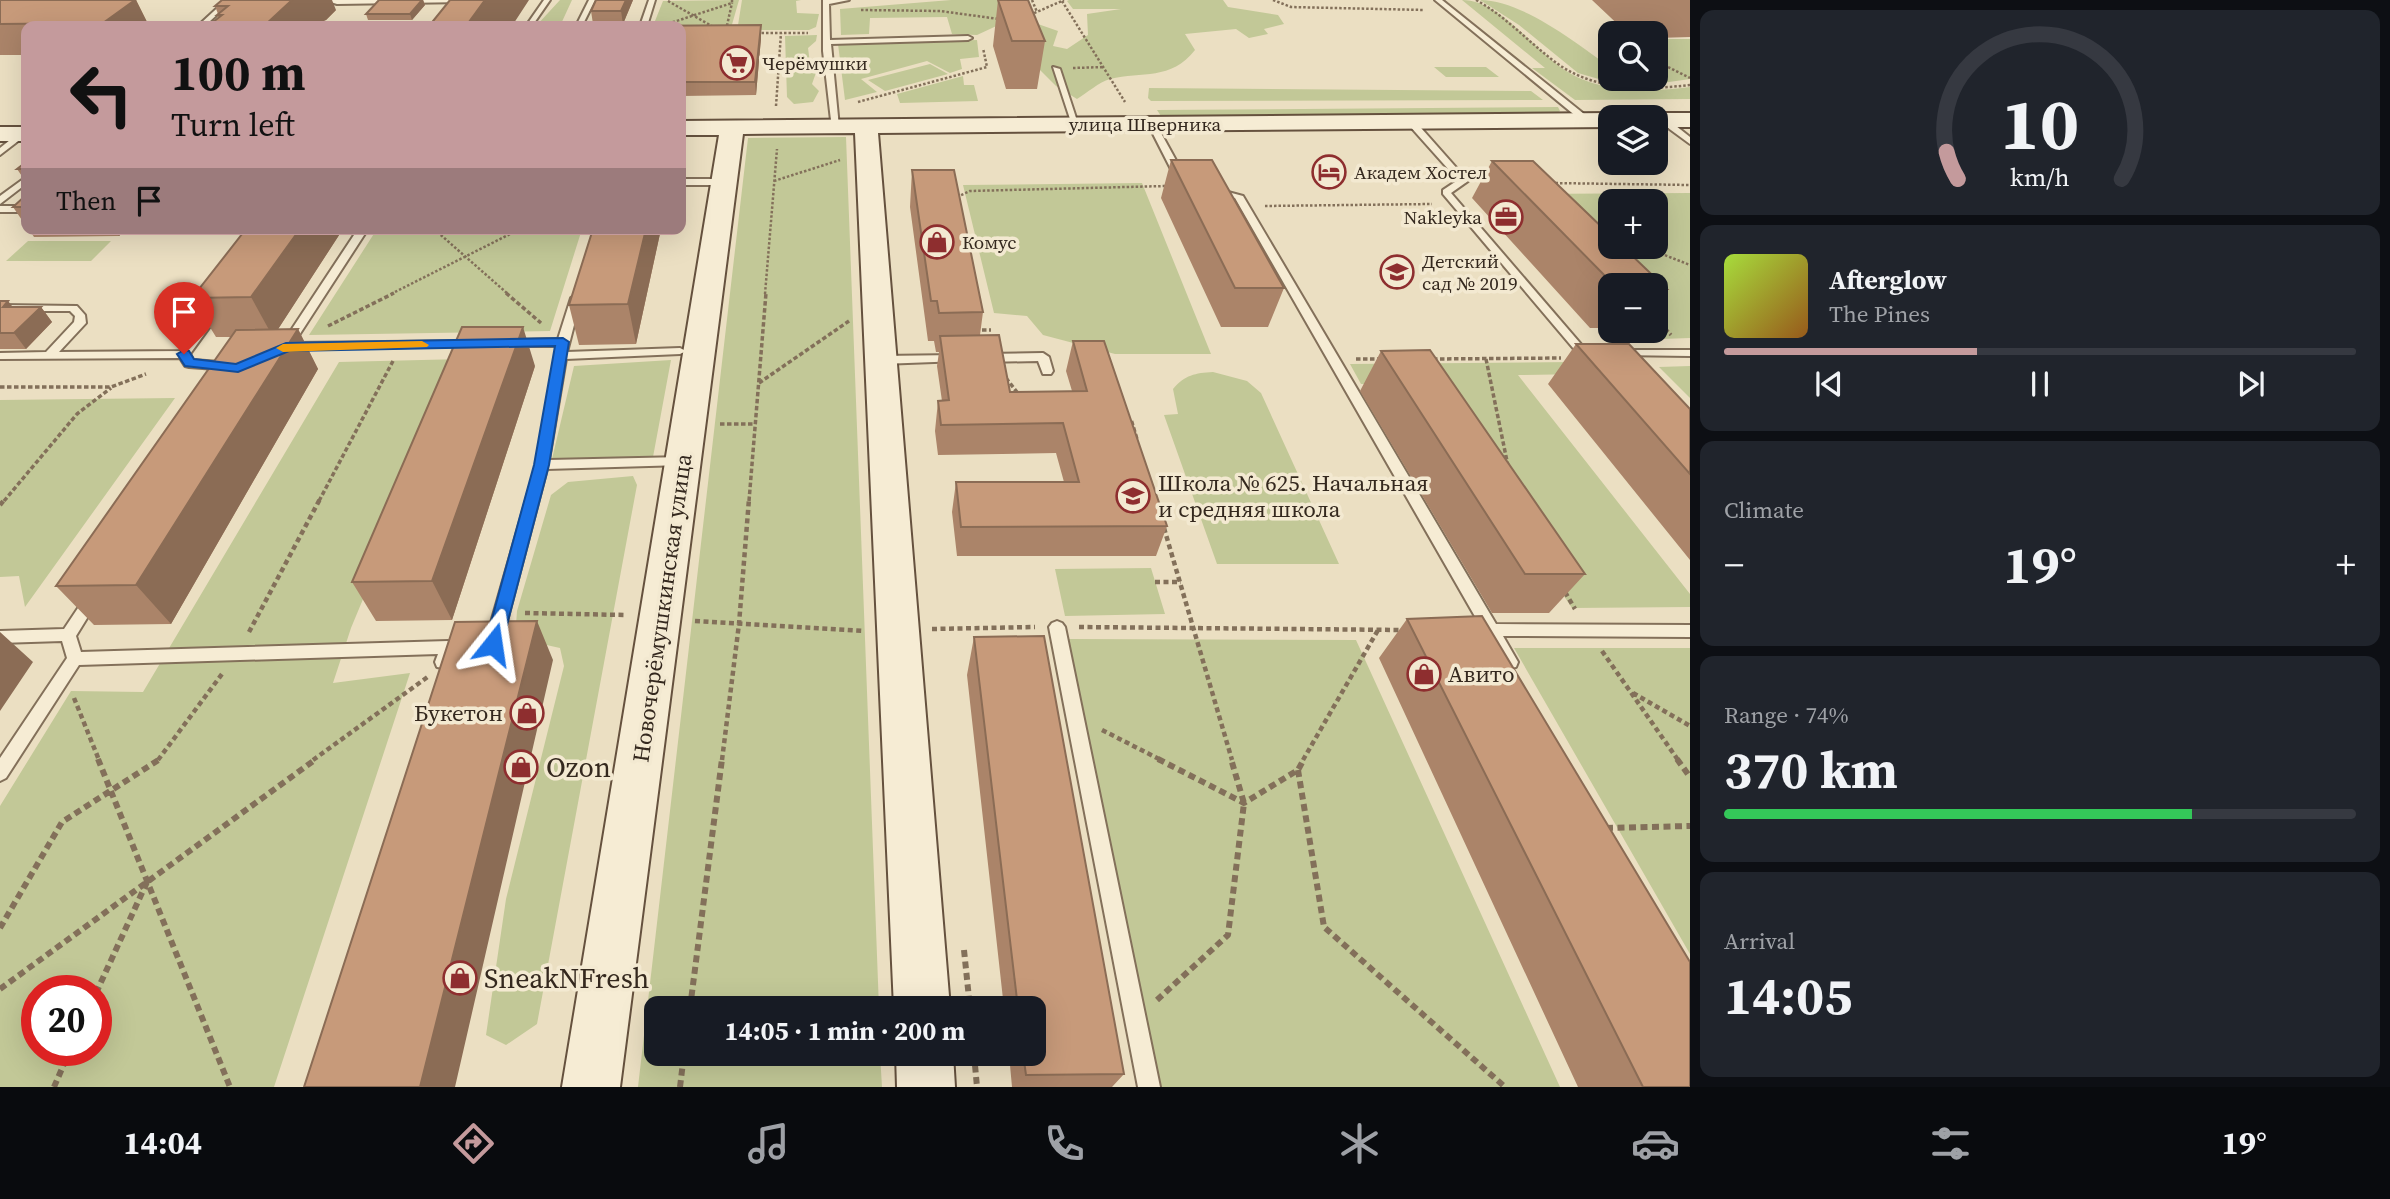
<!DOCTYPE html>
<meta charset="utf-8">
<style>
body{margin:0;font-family:"Source Serif 4",serif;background:#20242c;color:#f1f3f6;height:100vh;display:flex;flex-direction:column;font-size:26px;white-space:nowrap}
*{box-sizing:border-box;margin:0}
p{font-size:23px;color:#9ea1a6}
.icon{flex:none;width:38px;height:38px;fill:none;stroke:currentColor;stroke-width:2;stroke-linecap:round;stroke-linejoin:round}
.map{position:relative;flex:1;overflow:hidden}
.drawer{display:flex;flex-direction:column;gap:10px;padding:10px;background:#0d0f14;width:700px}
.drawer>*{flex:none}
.hud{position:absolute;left:21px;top:21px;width:665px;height:214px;border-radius:14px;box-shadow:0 7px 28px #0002;background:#c49a9c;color:#111;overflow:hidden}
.controls{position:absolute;left:1598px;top:21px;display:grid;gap:14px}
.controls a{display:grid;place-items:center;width:70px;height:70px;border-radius:14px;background:#171b24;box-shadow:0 7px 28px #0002;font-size:35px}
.speed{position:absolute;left:21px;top:975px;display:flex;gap:14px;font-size:35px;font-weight:700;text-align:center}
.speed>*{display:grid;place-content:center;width:91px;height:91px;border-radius:50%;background:#171b24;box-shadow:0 7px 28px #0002;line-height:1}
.speed .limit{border:10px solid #d22;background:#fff;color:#111}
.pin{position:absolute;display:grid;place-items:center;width:60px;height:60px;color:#fff;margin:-72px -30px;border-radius:50% 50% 50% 0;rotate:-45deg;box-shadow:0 0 7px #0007}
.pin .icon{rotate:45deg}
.me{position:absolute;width:77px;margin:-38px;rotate:15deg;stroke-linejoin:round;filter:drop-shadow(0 0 5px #0008)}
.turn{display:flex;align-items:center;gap:24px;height:147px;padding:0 35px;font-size:32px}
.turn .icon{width:91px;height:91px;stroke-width:2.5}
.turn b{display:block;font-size:49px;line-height:60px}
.then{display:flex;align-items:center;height:66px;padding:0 35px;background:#0003;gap:14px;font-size:26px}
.big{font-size:52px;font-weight:700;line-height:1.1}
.drawer .tile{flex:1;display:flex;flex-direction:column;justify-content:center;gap:10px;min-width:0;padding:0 24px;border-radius:14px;background:#20242c}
.drawer .dial{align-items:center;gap:0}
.dial svg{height:182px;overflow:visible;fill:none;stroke:#363941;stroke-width:7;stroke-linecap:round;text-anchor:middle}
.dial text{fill:#f1f3f6;stroke:none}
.song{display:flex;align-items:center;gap:21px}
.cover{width:84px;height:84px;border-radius:10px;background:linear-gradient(135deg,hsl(80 70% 55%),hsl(30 70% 35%))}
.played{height:7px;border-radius:4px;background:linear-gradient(90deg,#c49a9c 40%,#363941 40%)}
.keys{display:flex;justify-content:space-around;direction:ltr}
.heat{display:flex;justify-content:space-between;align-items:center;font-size:38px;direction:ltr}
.charge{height:10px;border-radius:5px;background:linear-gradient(90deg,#34c759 74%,#363941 0)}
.trip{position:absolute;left:644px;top:996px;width:402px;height:70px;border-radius:14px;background:#171b24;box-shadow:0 7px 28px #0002;font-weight:700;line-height:70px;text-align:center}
.menu{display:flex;height:112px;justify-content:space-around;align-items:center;background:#090b0e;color:#9ea1a6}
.menu .icon{width:49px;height:49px}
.menu .current{color:#c49a9c}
.menu b{font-size:32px;color:#f1f3f6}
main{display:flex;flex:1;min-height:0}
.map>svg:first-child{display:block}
</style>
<main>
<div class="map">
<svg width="1690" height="1087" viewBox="0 0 1690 1087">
<rect width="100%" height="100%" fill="#ebdfc2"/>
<!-- green -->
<path fill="#c2c897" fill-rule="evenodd" d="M560,0H572L560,26H536Z
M739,0L731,28L653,26L663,1Z
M742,0H801L796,1L797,13L819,14L816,27L809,30H731L738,25Z
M951,0H1024L1031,10L977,35L952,34L947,17L870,18L869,34L841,35L840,9Z
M1069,0H1223L1228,7L1278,15L1284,24L1264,29L1268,34L1249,38L1236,29L1185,34L1195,50C1171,81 1142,71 1110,79C1099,82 1087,93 1077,99L1056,86L1035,65V23L1058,31L1053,46L1067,49L1088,35L1087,14L1121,9H1073L1067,1Z
M1462,0C1501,0 1536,53 1568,72C1601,93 1652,92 1690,87V99L1575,100L1532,68H1545Z
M1480,0C1522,0 1576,43 1610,67V79H1656V74H1662L1656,69V39H1690V79L1648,85L1609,82L1578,73L1519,25Z
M817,35L816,41L808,48L810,63L818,67L812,84L819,91L813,102L794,104L787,97L785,36Z
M977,40L979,57L960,59L962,69L950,73L927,61L861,79L877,92L845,100L838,44Z
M930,64L948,74L885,91L868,80Z
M1434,67H1486L1499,77H1446Z
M963,76L964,85H974L978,101L900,103L897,94Z
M1149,88L1531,91L1543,100L1151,101L1148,98Z
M1558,107L1560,111L1555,114L1161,116L1157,110Z
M846,137L879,1008H656V1054H880L882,1087H638L748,138Z
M1142,183L1211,354H1115L1043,335L1027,316L994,313L963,185Z
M1690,193V338L1661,339L1653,331H1656V285H1610L1518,194ZM1610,201H1656V247H1610Z
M377,229H582L550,331L309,335Z
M28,241H111L91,261H6Z
M463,359L351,628L333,683L410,673L274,1087H0V806L71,691L143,692L339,362ZM37,990H96V1050H37Z
M671,360L653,457L552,459L574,366Z
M1573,362L1583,374L1518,375L1690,594V607L1572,608L1421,384H1361L1350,364Z
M1690,366V398L1659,367Z
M1213,372L1247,381L1261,393L1339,564H1217L1164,415L1178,414L1173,389C1185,375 1195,373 1213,372Z
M175,398L25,607L19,576L0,577V400Z
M633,476L637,485L537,1024L506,1045L486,1035L506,899L564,666L560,648L515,638L517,611L551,495L568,482Z
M1151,568L1165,614L1065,616L1055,569Z
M1068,639L1356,640L1560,1087H1153Z
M1514,648H1690V954Z"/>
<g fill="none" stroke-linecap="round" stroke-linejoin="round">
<defs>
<path id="lane" d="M226,0H233L209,22L235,24L238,26L201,25V23Z
M324,0H469L466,2L337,4Z
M544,0H550L532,26H526Z
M589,0H595L582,26H576Z
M649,0H655L647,26H640Z
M823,0H849L829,4L830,40L968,36L972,38L968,40L831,44L839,127L832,129L823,51Z
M1435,0H1442L1589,118V122H1583Z
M319,23H447L451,25L316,26Z
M1053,67L1060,69L1079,127L1072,125Z
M1660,118H1666L1690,137V144L1660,122Z
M1408,120H1414L1468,181L1451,193L1586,350L1594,351V355H1579L1443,194V190L1458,180L1408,124Z
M1149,122L1156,124L1184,175L1182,177L1174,175L1148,124Z
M20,132H26V135L0,155V148Z
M26,177V184L0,204V196Z
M681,179H725L730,182L725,185H681Z
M1213,188L1243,196L1496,624L1690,625V637L1503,636L1518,662L1516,667L1510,668L1504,667L1235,198L1210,193L1208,191Z
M0,206H26V212H0Z
M358,229H368L294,343L474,341L480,344L478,346L282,349L280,347Z
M576,295L581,298L567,352L680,348L686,351L680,354L566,359L549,460L683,457L689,461L683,465L547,469L502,640L499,644L494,646L489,644L486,640L536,465L557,346H512L506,343L512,340L558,339L571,298Z
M219,304L224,307L190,354L193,360L233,363V369L229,370L189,367L185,366L180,358L0,359V353L46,352L74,322L75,316L70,311H0V305L77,306L85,315L86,323L59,352L181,351L215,305Z
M1621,350H1690V356L1617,355L1615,353Z
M1043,353L1049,357L1053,371L1051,374H1043L1038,361L984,362L978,358L984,354Z
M957,355L963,359L961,361L881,364L875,360L881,356Z
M93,591L98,593L100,597L76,636L81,652L448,641L453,643L456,647L449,667L443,668L437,667L435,662L438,654L79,665L6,778L0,781V758L67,658L62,641L0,643V631L64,629L88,593Z
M1057,621L1062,623L1065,627L1160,1087H1138L1049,627L1052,623Z"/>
<path id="secondary" d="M1610,113L1620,117H1610V127L878,133L950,1008H894L855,133L743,134L620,1087H562L719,135H681V121Z
M1656,113H1690V127H1656V117H1646Z
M0,127H26V141H0Z
M896,1054H953L955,1087H897Z"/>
</defs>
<!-- lane casing -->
<use href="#lane" stroke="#83705a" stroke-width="4"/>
<!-- secondary casing -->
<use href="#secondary" stroke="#65513e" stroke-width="4"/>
<!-- path-far3 -->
<path stroke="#83705a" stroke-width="2.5" stroke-dasharray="2.5 2" stroke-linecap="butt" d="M1032,0L1037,12
M1273,0L1291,7L1424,10
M1476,0C1507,17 1529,43 1558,64C1596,91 1645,90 1690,85
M668,1L715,28
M1062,1L1125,102
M861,10L940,11L999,19
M1030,15L1064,0
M664,25L732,3V0
M726,30L732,3
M757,33H808
M1656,61L1690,78
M1073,68L1104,67
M858,102L987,67L983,48
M776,106L781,33
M774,181L840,160
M1551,183L1690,185
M957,197L970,191L1166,186
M1265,206L1432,204
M434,229L508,294
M1644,247L1690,265
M391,294L520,229
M765,294L777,149"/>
<!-- path-far2 -->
<path stroke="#83705a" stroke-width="3.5" stroke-dasharray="4.5 2.5" stroke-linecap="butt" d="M506,293L541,323
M1656,318L1671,335
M328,326L394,293
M975,330H991
M1356,359H1382
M1433,359L1561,358
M1486,359L1508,466
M1006,378L1020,396
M759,383L849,321
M0,387H111L146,374
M1126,419H1131L1137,439
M720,424H755
M4,501L77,414L111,388
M319,501L393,361
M749,501L766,293"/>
<!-- path-far1 -->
<path stroke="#83705a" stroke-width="4.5" stroke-dasharray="5 3.5" stroke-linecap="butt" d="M0,505L5,499
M1164,528L1232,760
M1155,582H1181
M1565,592L1575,609
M525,613L625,615
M695,621L864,631
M1079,627L1403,630
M932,629L1035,627
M249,632L320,499
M1602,651L1678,760
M1633,693L1690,726
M74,698L99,760
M1102,730L1161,760
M158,760L222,674
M313,760L429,676
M722,760L739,624L749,499
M1303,760L1378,630"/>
<!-- path -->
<path stroke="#83705a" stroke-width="6" stroke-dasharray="7 4.5" stroke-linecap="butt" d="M98,759L230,1087
M1158,759L1244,803L1298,770L1304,759
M1677,759L1690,777
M1298,770L1324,927L1505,1087
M1606,828L1690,826
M0,928L62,822L160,759
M964,950L970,1008
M0,989L316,759
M96,993L147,882
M1157,1000L1228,935L1244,803L1231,759
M690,1008L722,759
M974,1054L977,1087
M54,1087L70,1050
M680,1087L684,1054"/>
<!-- lane -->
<use href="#lane" fill="#f6ecd4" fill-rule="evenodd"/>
<!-- secondary -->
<use href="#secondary" fill="#f6ecd4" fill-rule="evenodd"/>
</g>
<!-- wall -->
<path fill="#ab8469" d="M0,0H136L149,26H26V55H0Z
M379,0H423L425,5L412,20H368L366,14Z
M633,0L623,24H593L591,11Z
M998,0L1045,41L1037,89H1006L993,46Z
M1592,0H1690V37L1656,38V33H1627Z
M215,6L336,10L326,20L316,24L317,26H208L218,18L217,15L218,14Z
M681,26L761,38L756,95L681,96Z
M1171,160L1284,288L1268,327H1221L1161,198Z
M1492,161L1667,289L1656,303V285H1610V328H1590L1472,198Z
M26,162V182L17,169Z
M912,170L983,312L980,335L1010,392L1072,391L1066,371L1073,341L1167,526L1156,556H957L952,512L956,482H1064L1056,453L938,455L935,431L938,401H942L937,366L939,352H936L934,341H928L910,207Z
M26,195V226L13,207Z
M29,229H126L119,236L34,237Z
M343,229L278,329H298L318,369L171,624L94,625L56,586L231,337H216L192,298Z
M593,229H661L636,344L579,345L569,305Z
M0,301L12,307H41L52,322L26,349H0Z
M1576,344L1690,409V560L1548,384Z
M1381,351L1585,574L1549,613H1492L1360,391Z
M535,366L452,620L376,621L352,582Z
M1407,619L1690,1087H1578L1379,658Z
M974,637L1124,1074L1112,1087H1012L1009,1054H1034V1008H1004L967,675Z"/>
<!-- shaded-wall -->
<path fill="#8b6c55" d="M135,0H136L149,26H104L103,23Z
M292,0H332L336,10L326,20L316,24L317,26H264Z
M422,0H423L425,5L412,20L410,14Z
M485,0H529L512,26H466Z
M626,0H633L623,24L621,11Z
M761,25V38L756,95L755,82Z
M115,229H126L119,236Z
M300,229H343L273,337L251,297Z
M646,229H661L636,344L628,304Z
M8,301L20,316L3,307Z
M41,307L52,322L26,349L14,333Z
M523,327L535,366L452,620L432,581Z
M298,329L318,369L171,624L136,585Z
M537,621L553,660L455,1087H420Z
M0,632L33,662L0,711Z"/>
<!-- building -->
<path fill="#c79a7a" stroke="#8b6c55" stroke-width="2" d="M0,0H135L103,23L0,24Z
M222,0H292L264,26H208L222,15H217L228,6H215Z
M379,0H422L410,14H366Z
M450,0H485L466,26H429Z
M596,0H626L621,11H591Z
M998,0H1028L1045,41H1012Z
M761,25L755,82H681V26H627Z
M1171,160H1212L1284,288H1235Z
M1492,161H1533L1610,235V247H1623L1667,289H1656V285H1614Z
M26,162V169H17Z
M912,170H954L983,312L939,313L937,301H931Z
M26,195V207H13Z
M246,229H300L251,297L192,298Z
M593,229H646L628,304L569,305Z
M0,301H8L3,307H41L14,333H0Z
M462,327H523L432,581L352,582Z
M298,329L136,585L56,586L236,330Z
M999,335L1010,392L1087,391L1073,341H1104L1167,526L961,527L956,482H1079L1063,423L941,425L938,401L949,400L940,336Z
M1576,344H1629L1690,409V474Z
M1430,350L1585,574H1525L1381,351Z
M1482,616L1690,962V1087H1643L1407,619Z
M537,621L420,1087H304L455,622Z
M1044,636L1124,1074L1026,1075L1023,1054H1034V1008H1018L974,637Z
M768,1004L796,1005V1008H768Z"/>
<!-- route -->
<path fill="#1a73e8" stroke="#114b97" stroke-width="2" d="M563,338L569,342L549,465L502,644L499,649H487L485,644L534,465L555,346L289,351L238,372L185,366L177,354L184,350L189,351L194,359L236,364L286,343Z"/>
<!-- slow -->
<path fill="#f59e0b" d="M422,341L429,345L427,347L283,352L276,348L283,344Z"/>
<!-- icons -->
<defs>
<symbol id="supermarket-ring" viewBox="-11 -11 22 22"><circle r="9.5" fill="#f3e9d1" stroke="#8e2e2f" stroke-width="1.5"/><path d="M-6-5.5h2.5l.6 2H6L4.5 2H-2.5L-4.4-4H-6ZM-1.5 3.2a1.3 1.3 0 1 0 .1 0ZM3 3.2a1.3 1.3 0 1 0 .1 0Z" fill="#8e2e2f"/></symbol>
<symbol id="hotel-ring" viewBox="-11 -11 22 22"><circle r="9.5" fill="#f3e9d1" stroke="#8e2e2f" stroke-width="1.5"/><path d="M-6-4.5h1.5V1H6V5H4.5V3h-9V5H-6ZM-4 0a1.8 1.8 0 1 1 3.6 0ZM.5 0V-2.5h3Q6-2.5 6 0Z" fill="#8e2e2f"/></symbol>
<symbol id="office-ring" viewBox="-11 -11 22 22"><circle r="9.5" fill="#f3e9d1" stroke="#8e2e2f" stroke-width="1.5"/><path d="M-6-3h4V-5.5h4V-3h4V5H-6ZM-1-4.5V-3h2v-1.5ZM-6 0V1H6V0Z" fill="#8e2e2f"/></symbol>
<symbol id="shop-ring" viewBox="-11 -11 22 22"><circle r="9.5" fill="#f3e9d1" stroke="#8e2e2f" stroke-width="1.5"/><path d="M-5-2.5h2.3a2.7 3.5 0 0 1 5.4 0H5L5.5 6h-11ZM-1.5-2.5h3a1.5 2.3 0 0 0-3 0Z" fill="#8e2e2f"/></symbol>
<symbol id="school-ring" viewBox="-11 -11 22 22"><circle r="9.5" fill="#f3e9d1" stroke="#8e2e2f" stroke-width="1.5"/><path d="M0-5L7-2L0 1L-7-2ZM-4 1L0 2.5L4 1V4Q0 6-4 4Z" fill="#8e2e2f"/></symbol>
</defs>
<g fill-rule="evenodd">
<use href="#supermarket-ring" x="718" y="44" width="38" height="38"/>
<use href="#hotel-ring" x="1310" y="153" width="38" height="38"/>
<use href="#office-ring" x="1487" y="198" width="38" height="38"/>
<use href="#shop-ring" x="918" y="223" width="38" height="38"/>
<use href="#school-ring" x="1378" y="253" width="38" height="38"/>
<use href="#school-ring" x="1114" y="477" width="38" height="38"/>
<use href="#shop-ring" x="1405" y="655" width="38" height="38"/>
<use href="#shop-ring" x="508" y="694" width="38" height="38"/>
<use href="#shop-ring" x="502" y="748" width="38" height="38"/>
<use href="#shop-ring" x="441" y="959" width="38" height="38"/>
</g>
<g text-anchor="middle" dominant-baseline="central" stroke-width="7" stroke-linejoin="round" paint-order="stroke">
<!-- far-poi labels -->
<g font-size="19" fill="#34281e" stroke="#f3e9d1" text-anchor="start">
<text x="762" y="63">Черёмушки</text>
<text x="1354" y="172">Академ Хостел</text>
<text x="1482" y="217" text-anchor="end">Nakleyka</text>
<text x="962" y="242">Комус</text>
<text x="1422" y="261">Детский<tspan x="1422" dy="22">сад № 2019</tspan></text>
</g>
<!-- far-street labels -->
<g font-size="19" fill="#34281e" stroke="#f3e9d1">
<text x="1145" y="124">улица Шверника</text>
</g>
<!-- poi labels -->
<g font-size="23" fill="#34281e" stroke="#f3e9d1" text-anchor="start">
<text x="1158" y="483">Школа № 625. Начальная<tspan x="1158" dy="26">и средняя школа</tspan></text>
<text x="1448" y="674">Авито</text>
<text x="503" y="713" text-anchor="end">Букетон</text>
</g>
<!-- street labels -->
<g font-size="23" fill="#34281e" stroke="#f3e9d1">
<text transform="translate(662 608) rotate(-82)">Новочерёмушкинская улица</text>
</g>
<!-- near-poi labels -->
<g font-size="28" fill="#34281e" stroke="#f3e9d1" text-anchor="start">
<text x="546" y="767">Ozon</text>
<text x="484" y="978">SneakNFresh</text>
</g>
</g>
</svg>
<div class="controls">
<a><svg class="icon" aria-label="search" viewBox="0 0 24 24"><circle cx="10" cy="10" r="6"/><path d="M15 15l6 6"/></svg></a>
<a><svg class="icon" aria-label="layers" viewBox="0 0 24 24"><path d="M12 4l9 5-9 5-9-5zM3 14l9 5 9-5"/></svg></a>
<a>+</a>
<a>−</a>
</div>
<div class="speed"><div class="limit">20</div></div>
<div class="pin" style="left:184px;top:354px;background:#d93025"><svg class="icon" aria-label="arrive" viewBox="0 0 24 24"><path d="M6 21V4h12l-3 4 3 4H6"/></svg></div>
<svg class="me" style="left:493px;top:644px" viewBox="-20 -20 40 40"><path d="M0-17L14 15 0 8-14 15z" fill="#1a73e8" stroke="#fff" stroke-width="4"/></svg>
<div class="trip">14:05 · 1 min · 200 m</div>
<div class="hud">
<div class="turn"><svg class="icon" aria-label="left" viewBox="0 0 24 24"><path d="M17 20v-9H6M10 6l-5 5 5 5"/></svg><div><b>100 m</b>Turn left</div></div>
<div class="then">Then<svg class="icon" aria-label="arrive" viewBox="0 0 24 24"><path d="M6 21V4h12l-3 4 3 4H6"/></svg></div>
</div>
</div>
<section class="drawer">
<div class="tile dial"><svg viewBox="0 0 100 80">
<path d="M14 69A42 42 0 1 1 86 69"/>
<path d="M14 69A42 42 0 0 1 9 57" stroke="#c49a9c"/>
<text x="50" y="56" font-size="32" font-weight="700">10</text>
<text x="50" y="72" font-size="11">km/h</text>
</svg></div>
<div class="tile">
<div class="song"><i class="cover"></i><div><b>Afterglow</b><p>The Pines</p></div></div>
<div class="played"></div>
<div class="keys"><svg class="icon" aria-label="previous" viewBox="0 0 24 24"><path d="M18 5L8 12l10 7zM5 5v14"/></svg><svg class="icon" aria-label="pause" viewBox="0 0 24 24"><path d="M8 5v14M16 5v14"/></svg><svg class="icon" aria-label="next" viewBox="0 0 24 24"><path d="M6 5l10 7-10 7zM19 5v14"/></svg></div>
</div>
<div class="tile"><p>Climate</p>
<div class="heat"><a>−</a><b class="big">19°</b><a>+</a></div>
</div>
<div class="tile"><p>Range · 74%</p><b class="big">370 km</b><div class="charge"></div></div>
<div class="tile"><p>Arrival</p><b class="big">14:05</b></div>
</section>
</main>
<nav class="menu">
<b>14:04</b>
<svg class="icon current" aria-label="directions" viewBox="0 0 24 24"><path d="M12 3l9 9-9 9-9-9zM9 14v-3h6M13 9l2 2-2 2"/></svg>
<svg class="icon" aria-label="music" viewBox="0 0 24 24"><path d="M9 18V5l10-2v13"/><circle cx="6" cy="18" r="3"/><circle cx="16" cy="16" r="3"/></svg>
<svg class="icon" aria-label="phone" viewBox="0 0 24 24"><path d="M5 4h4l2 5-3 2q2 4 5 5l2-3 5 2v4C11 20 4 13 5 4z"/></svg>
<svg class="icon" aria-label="climate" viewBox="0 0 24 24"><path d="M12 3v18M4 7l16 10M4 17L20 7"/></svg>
<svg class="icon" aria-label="car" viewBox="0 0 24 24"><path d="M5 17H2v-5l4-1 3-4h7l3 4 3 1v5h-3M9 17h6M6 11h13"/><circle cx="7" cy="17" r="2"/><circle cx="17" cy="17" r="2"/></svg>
<svg class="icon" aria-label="filters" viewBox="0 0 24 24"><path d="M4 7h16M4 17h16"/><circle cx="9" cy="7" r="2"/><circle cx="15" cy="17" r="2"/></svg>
<b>19°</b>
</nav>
